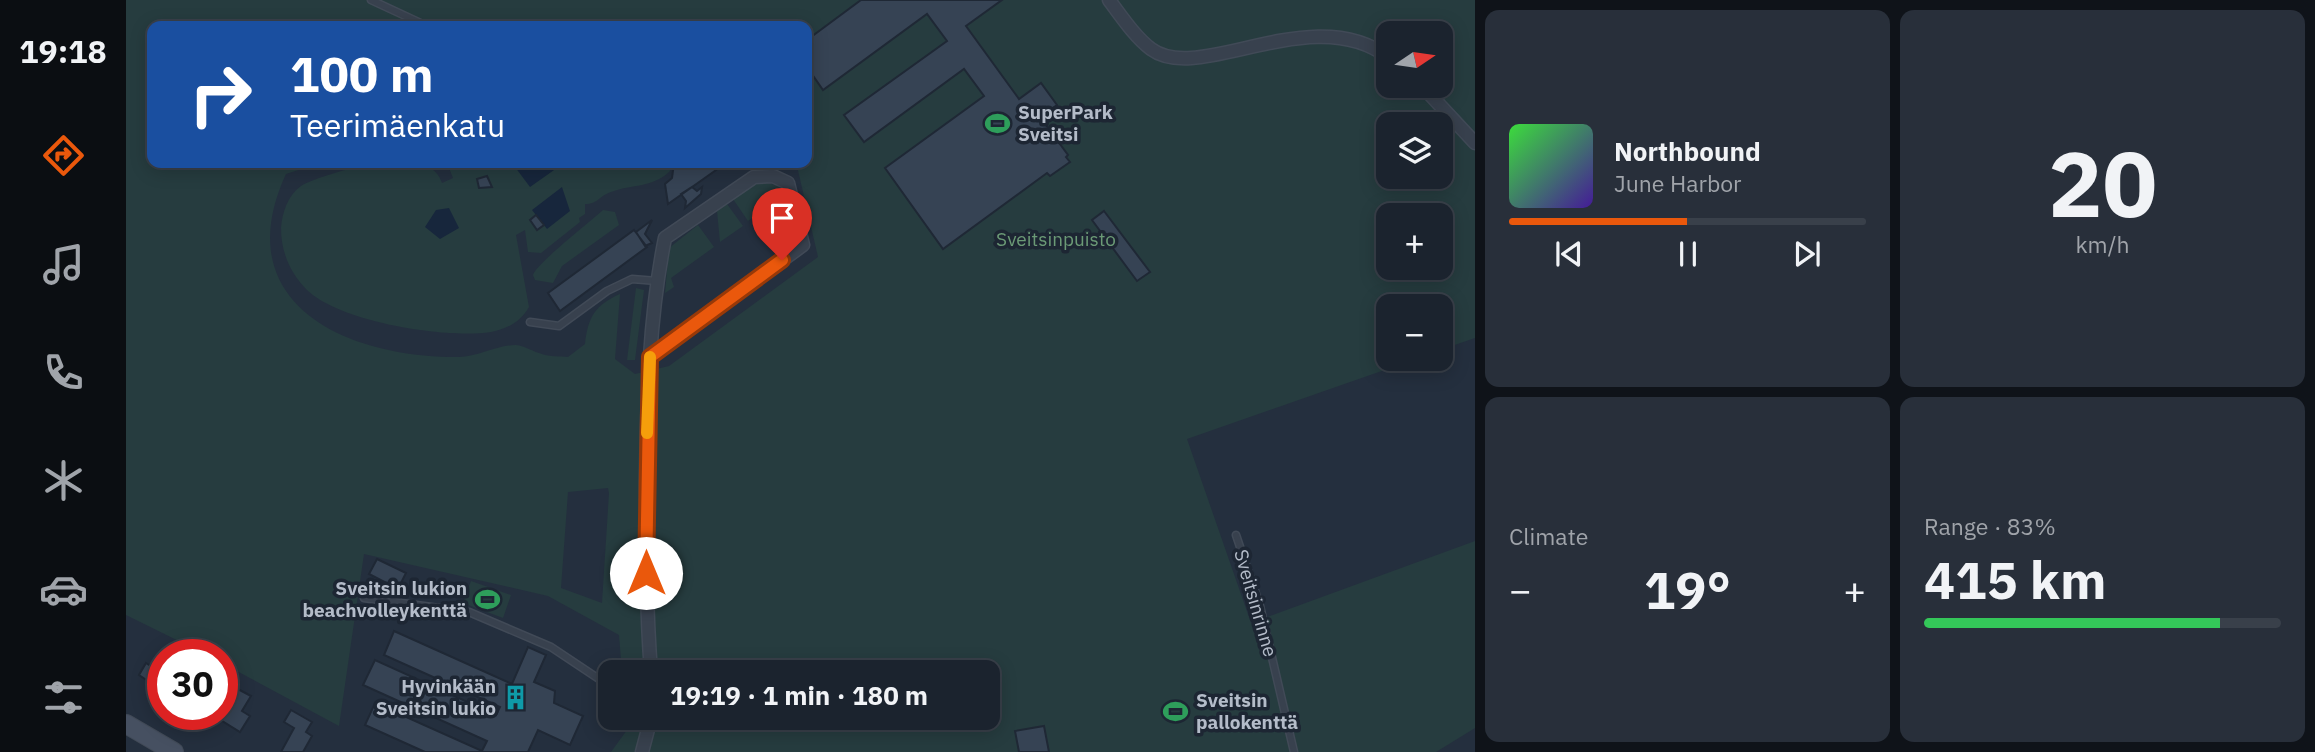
<!DOCTYPE html>
<meta charset="utf-8">
<style>
body{margin:0;font-family:"IBM Plex Sans",sans-serif;background:#282f3a;color:#f1f3f6;height:100vh;display:flex;flex-direction:column;font-size:26px;white-space:nowrap}
*{box-sizing:border-box;margin:0}
p{font-size:23px;color:#a0a4aa}
.icon{flex:none;width:38px;height:38px;fill:none;stroke:currentColor;stroke-width:2;stroke-linecap:round;stroke-linejoin:round}
.map{position:relative;flex:1;overflow:hidden}
.side{display:flex;flex-direction:column;gap:10px;padding:10px;background:#0f1319;width:840px}
.side>*{flex:none}
.hud{position:absolute;left:21px;top:21px;width:665px;height:147px;border-radius:14px;box-shadow:0 4px 18px #0003,0 0 0 2px #39404a;background:#1a4fa0;color:#fff;overflow:hidden}
.needle{width:46px;rotate:77deg}
.buttons{position:absolute;left:1250px;top:21px;display:grid;gap:14px}
.buttons a{display:grid;place-items:center;width:77px;height:77px;border-radius:14px;background:#1b232e;box-shadow:0 4px 18px #0003,0 0 0 2px #39404a;font-size:35px}
.speed{position:absolute;left:21px;top:639px;display:flex;gap:14px;font-size:35px;font-weight:700;text-align:center}
.speed>*{display:grid;place-content:center;width:91px;height:91px;border-radius:50%;background:#1b232e;box-shadow:0 4px 18px #0003,0 0 0 2px #39404a;line-height:1}
.speed .limit{border:10px solid #d22;background:#fff;color:#111}
.pin{position:absolute;display:grid;place-items:center;width:60px;height:60px;color:#fff;margin:-72px -30px;border-radius:50% 50% 50% 0;rotate:-45deg;box-shadow:0 0 7px #0007}
.pin .icon{rotate:45deg}
.me{position:absolute;width:77px;margin:-38px;rotate:0deg;stroke-linejoin:round;filter:drop-shadow(0 0 5px #0008)}
.turn{display:flex;align-items:center;gap:24px;height:147px;padding:0 28px;font-size:32px}
.turn .icon{width:91px;height:91px;stroke-width:2.5}
.turn b{display:block;font-size:49px;line-height:60px}
.big{font-size:52px;font-weight:700;line-height:1.1}
.side .tile{flex:1;display:flex;flex-direction:column;justify-content:center;gap:10px;min-width:0;padding:0 24px;border-radius:14px;background:#282f3a}
.side .dial{align-items:center;gap:0}
.dial b{font-size:91px;line-height:1}
.song{display:flex;align-items:center;gap:21px}
.cover{width:84px;height:84px;border-radius:10px;background:linear-gradient(135deg,hsl(120 70% 55%),hsl(260 70% 35%))}
.played{height:7px;border-radius:4px;background:linear-gradient(90deg,#ea580c 50%,#39404a 50%)}
.keys{display:flex;justify-content:space-around;direction:ltr}
.heat{display:flex;justify-content:space-between;align-items:center;font-size:38px;direction:ltr}
.charge{height:10px;border-radius:5px;background:linear-gradient(90deg,#34c759 83%,#39404a 0)}
.side .tiles{flex:1;display:grid;gap:10px;grid-template-columns:repeat(2,1fr)}
.trip{position:absolute;left:472px;top:660px;width:402px;height:70px;border-radius:14px;background:#1b232e;box-shadow:0 4px 18px #0003,0 0 0 2px #39404a;font-weight:700;line-height:70px;text-align:center}
main{display:flex;flex:1;min-height:0}
.tabs{display:flex;flex-direction:column;width:126px;justify-content:space-around;align-items:center;background:#0b0e12;color:#a0a4aa}
.tabs .icon{width:49px;height:49px}
.tabs .current{color:#ea580c}
.tabs b{font-size:32px;color:#f1f3f6}
.map>svg:first-child{display:block}
</style>
<main>
<nav class="tabs">
<b>19:18</b>
<svg class="icon current" aria-label="directions" viewBox="0 0 24 24"><path d="M12 3l9 9-9 9-9-9zM9 14v-3h6M13 9l2 2-2 2"/></svg>
<svg class="icon" aria-label="music" viewBox="0 0 24 24"><path d="M9 18V5l10-2v13"/><circle cx="6" cy="18" r="3"/><circle cx="16" cy="16" r="3"/></svg>
<svg class="icon" aria-label="phone" viewBox="0 0 24 24"><path d="M5 4h4l2 5-3 2q2 4 5 5l2-3 5 2v4C11 20 4 13 5 4z"/></svg>
<svg class="icon" aria-label="climate" viewBox="0 0 24 24"><path d="M12 3v18M4 7l16 10M4 17L20 7"/></svg>
<svg class="icon" aria-label="car" viewBox="0 0 24 24"><path d="M5 17H2v-5l4-1 3-4h7l3 4 3 1v5h-3M9 17h6M6 11h13"/><circle cx="7" cy="17" r="2"/><circle cx="17" cy="17" r="2"/></svg>
<svg class="icon" aria-label="filters" viewBox="0 0 24 24"><path d="M4 7h16M4 17h16"/><circle cx="9" cy="7" r="2"/><circle cx="15" cy="17" r="2"/></svg>
</nav>
<div class="map">
<svg width="1349" height="752" viewBox="0 0 1349 752">
<rect width="100%" height="100%" fill="#242f3e"/>
<!-- green -->
<path fill="#263c3f" fill-rule="evenodd" d="M0,0H1349V338L1314,350V306H1262V359H1290L1061,439L1125,623L1349,541V728L1310,752H485L501,730L500,718H863V672H496L493,635L422,596L238,554L213,726L96,663V654H79L0,615ZM26,26H681V163H672L671,166L692,257L543,366L509,374L489,359L494,294C469,305 462,317 459,344L442,357C434,356 424,357 416,354C408,352 399,346 390,345C371,345 352,357 333,357C221,358 100,304 160,174L194,163H26ZM1262,33H1314V86H1262ZM1262,124H1314V177H1262ZM1262,215H1314V268H1262ZM482,488L483,493L476,603L435,588L442,492Z
M241,163C265,163 307,154 316,183L327,178L321,163H543L544,171C527,188 506,184 485,192C473,196 472,204 459,204V214L453,218L454,222L415,253L402,252L399,230L390,235L403,307C395,321 382,329 365,332C320,339 214,322 181,290C164,273 155,252 155,228C156,213 162,195 175,186C187,178 225,169 241,163Z
M633,181L650,185L660,192L622,221L607,199Z
M601,204L617,226L594,242L591,211Z
M477,210L489,212L493,225L436,266L427,283L409,280L407,275C411,263 463,223 477,210Z
M572,225L588,247L545,278L548,287L539,293L543,248Z
M510,288L518,290L509,360H501Z
M345,581L385,595L377,618L337,603Z"/>
<!-- water -->
<path fill="#17263c" d="M386,163H438L404,187Z
M436,187L444,211L421,229L406,210Z
M323,208L333,228L314,239L299,227L310,210Z"/>
<!-- building -->
<path fill="#364354" stroke="#1f2835" stroke-width="2" d="M735,0H876L840,26L893,99L915,83L931,105L914,117L942,155L940,157L944,162L924,176L921,173L817,249L759,168L858,96L838,69L738,142L718,115L821,41L801,14L697,90L681,67V40Z
M548,163H600L542,204L539,184L546,178Z
M361,176L366,187L353,188L351,179Z
M566,187L571,191L576,187L575,194L559,208L560,201L555,194Z
M978,211L1024,272L1011,281L966,220Z
M410,215L418,225L411,230L404,220Z
M526,220L519,234L526,243L519,246L510,232Z
M508,230L521,247L434,311L422,293Z
M251,559L280,573L272,589L243,574Z
M268,631L386,684L402,647L420,655L408,682L429,691L428,703L457,716L444,745L412,730L402,752H299L239,725L249,703L356,751L361,741L237,685L249,660L370,715L374,707L258,655Z
M20,663L37,674L35,690L13,675Z
M110,688L125,696L116,711L124,716L114,732L85,714H96V698L102,701Z
M165,710L186,722L180,732L186,736L177,752H155L168,728L158,722Z
M918,726L923,752H893L889,731Z"/>
<g fill="none" stroke-linecap="round" stroke-linejoin="round">
<defs>
<path id="lane" d="M245,0L301,26
M404,322L433,326L481,291L506,279L531,281
M1110,535L1134,606L1168,752
M238,598L343,612L425,647L485,687"/>
<path id="street" d="M983,0C995,16 1009,37 1025,49C1073,85 1186,0 1262,57
M1296,86L1349,143
M524,357L677,245L662,183L647,176L628,177L539,238C523,317 521,399 520,479C520,543 520,608 525,672
M516,752L525,718"/>
<path id="secondary" d="M0,724L48,752"/>
</defs>
<!-- lane casing -->
<use href="#lane" stroke="#414a57" stroke-width="9"/>
<!-- street casing -->
<use href="#street" stroke="#414a57" stroke-width="15"/>
<!-- secondary casing -->
<use href="#secondary" stroke="#414a57" stroke-width="20"/>
<!-- lane -->
<use href="#lane" stroke="#38414e" stroke-width="6"/>
<!-- street -->
<use href="#street" stroke="#38414e" stroke-width="12"/>
<!-- secondary -->
<use href="#secondary" stroke="#465061" stroke-width="18"/>
</g>
<g fill="none" stroke-linecap="round" stroke-linejoin="round">
<defs>
<path id="route" d="M520,573L524,357L656,260"/>
</defs>
<!-- route casing -->
<use href="#route" stroke="#983908" stroke-width="18"/>
<!-- route -->
<use href="#route" stroke="#ea580c" stroke-width="12"/>
<!-- slow -->
<path stroke="#f59e0b" stroke-width="12" d="M521,433L524,357"/>
</g>
<!-- icons -->
<defs>
<symbol id="stadium-bare" viewBox="-9 -9 18 18"><path d="M0-5a6.5 5 0 1 0 0 10a6.5 5 0 1 0 0-10ZM-3.5-1.8h7v3.6h-7Z" fill="#2e9e5b" stroke="#1d2633" stroke-width="2.5" paint-order="stroke"/></symbol>
<symbol id="building-bare" viewBox="-9 -9 18 18"><path d="M-4-6H4V6H1V3H-1V6H-4ZM-2.5-4.3h1.7v1.8h-1.7ZM.8-4.3h1.7v1.8H.8ZM-2.5-1h1.7V.8h-1.7ZM.8-1h1.7V.8H.8Z" fill="#0f9aa8" stroke="#1d2633" stroke-width="2.5" paint-order="stroke"/></symbol>
</defs>
<g fill-rule="evenodd">
<use href="#stadium-bare" x="854" y="106" width="35" height="35"/>
<use href="#stadium-bare" x="344" y="582" width="35" height="35"/>
<use href="#building-bare" x="372" y="680" width="35" height="35"/>
<use href="#stadium-bare" x="1032" y="694" width="35" height="35"/>
</g>
<g text-anchor="middle" dominant-baseline="central" stroke-width="7" stroke-linejoin="round" paint-order="stroke">
<!-- poi labels -->
<g font-size="19" font-weight="bold" fill="#b4bcc9" stroke="#1d2633" text-anchor="start">
<text x="892" y="112">SuperPark<tspan x="892" dy="22">Sveitsi</tspan></text>
<text x="341" y="588" text-anchor="end">Sveitsin lukion<tspan x="341" dy="22">beachvolleykenttä</tspan></text>
<text x="370" y="686" text-anchor="end">Hyvinkään<tspan x="370" dy="22">Sveitsin lukio</tspan></text>
<text x="1070" y="700">Sveitsin<tspan x="1070" dy="22">pallokenttä</tspan></text>
</g>
<!-- park labels -->
<g font-size="19" fill="#6b9a76" stroke="#1d2633">
<text x="930" y="239">Sveitsinpuisto</text>
</g>
<!-- street labels -->
<g font-size="19" fill="#b4bcc9" stroke="#1d2633">
<text transform="translate(1130 603) rotate(74)">Sveitsinrinne</text>
</g>
</g>
</svg>
<div class="buttons">
<a><svg class="needle" viewBox="-14 -14 28 28"><path d="M0-13l5 13h-10z" fill="#e53935"/><path d="M0 13l5-13h-10z" fill="#a0a4aa"/></svg></a>
<a><svg class="icon" aria-label="layers" viewBox="0 0 24 24"><path d="M12 4l9 5-9 5-9-5zM3 14l9 5 9-5"/></svg></a>
<a>+</a>
<a>−</a>
</div>
<div class="speed"><div class="limit">30</div></div>
<div class="pin" style="left:656px;top:260px;background:#d93025"><svg class="icon" aria-label="arrive" viewBox="0 0 24 24"><path d="M6 21V4h12l-3 4 3 4H6"/></svg></div>
<svg class="me" style="left:520px;top:573px" viewBox="-20 -20 40 40"><circle r="19" fill="#fff"/><path d="M0-13L10 11 0 6-10 11z" fill="#ea580c"/></svg>
<div class="trip">19:19 · 1 min · 180 m</div>
<div class="hud">
<div class="turn"><svg class="icon" aria-label="right" viewBox="0 0 24 24"><path d="M7 20v-9h11M14 6l5 5-5 5"/></svg><div><b>100 m</b>Teerimäenkatu</div></div>
</div>
</div>
<section class="side">
<div class="tiles">
<div class="tile">
<div class="song"><i class="cover"></i><div><b>Northbound</b><p>June Harbor</p></div></div>
<div class="played"></div>
<div class="keys"><svg class="icon" aria-label="previous" viewBox="0 0 24 24"><path d="M18 5L8 12l10 7zM5 5v14"/></svg><svg class="icon" aria-label="pause" viewBox="0 0 24 24"><path d="M8 5v14M16 5v14"/></svg><svg class="icon" aria-label="next" viewBox="0 0 24 24"><path d="M6 5l10 7-10 7zM19 5v14"/></svg></div>
</div>
<div class="tile dial"><b>20</b><p>km/h</p></div>
<div class="tile"><p>Climate</p>
<div class="heat"><a>−</a><b class="big">19°</b><a>+</a></div>
</div>
<div class="tile"><p>Range · 83%</p><b class="big">415 km</b><div class="charge"></div></div>
</div>
</section>
</main>
